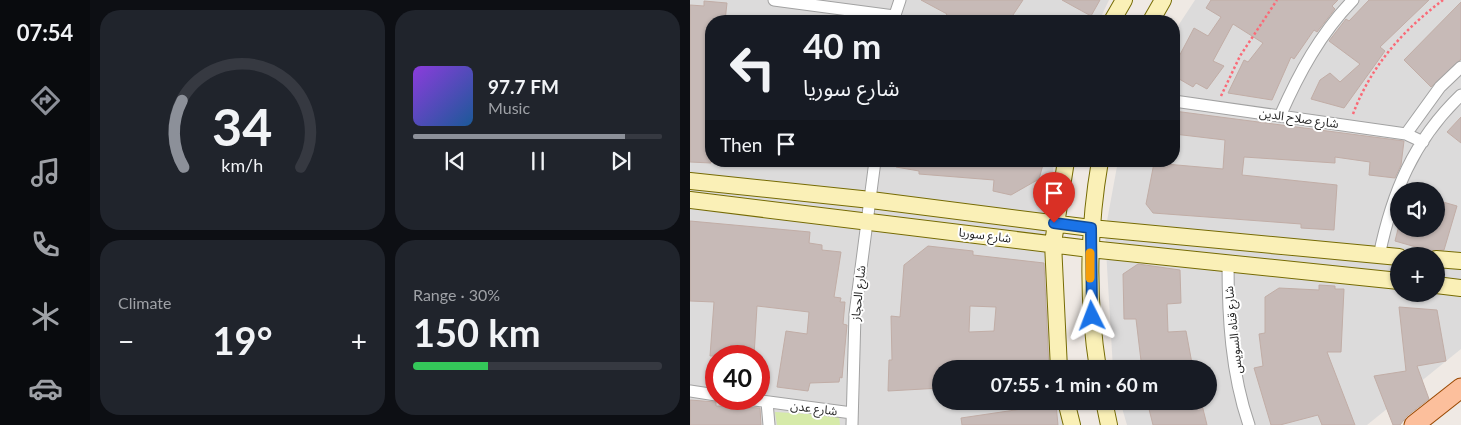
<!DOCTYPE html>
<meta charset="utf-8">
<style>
body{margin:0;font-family:Lato,"Noto Sans Arabic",sans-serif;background:#20242c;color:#f1f3f6;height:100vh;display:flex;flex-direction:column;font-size:19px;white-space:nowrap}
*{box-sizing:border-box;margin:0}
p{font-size:16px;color:#9ea1a6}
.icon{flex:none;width:28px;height:28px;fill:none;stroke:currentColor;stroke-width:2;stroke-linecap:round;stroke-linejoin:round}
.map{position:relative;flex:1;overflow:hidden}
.side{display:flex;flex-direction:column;gap:10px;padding:10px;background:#0d0f14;width:600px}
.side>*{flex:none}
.top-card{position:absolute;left:15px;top:15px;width:475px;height:152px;border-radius:20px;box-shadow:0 1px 4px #0004;background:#171b24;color:#f1f3f6;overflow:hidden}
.controls{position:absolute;left:700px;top:182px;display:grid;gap:10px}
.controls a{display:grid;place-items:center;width:55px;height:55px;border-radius:50%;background:#171b24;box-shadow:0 1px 4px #0004;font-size:25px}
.speed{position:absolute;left:15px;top:345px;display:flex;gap:10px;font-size:25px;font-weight:700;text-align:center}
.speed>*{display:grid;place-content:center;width:65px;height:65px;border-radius:50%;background:#171b24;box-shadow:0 1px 4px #0004;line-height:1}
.speed .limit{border:8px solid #d22;background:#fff;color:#111}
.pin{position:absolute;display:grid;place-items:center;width:42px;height:42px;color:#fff;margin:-51px -21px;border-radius:50% 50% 50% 0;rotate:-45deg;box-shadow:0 0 5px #0007}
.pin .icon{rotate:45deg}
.me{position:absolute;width:55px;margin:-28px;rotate:357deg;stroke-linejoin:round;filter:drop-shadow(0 0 4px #0008)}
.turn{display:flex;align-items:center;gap:18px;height:105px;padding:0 15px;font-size:22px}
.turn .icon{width:65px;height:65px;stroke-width:2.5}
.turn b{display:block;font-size:35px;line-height:42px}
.then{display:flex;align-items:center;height:48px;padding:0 15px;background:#0003;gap:10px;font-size:19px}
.big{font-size:38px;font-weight:700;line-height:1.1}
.side .card{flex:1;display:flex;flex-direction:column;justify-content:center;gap:8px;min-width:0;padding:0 18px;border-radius:20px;background:#20242c}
.side .dial{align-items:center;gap:0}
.dial svg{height:130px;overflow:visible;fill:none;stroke:#363941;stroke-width:7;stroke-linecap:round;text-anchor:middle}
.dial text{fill:#f1f3f6;stroke:none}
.song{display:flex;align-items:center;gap:15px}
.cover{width:60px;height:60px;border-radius:8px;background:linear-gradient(135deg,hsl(270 70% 55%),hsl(210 70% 35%))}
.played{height:5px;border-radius:2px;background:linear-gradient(90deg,#8c9099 85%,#363941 85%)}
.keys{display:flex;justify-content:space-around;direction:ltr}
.heat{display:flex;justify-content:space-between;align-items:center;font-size:28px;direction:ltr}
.charge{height:8px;border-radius:4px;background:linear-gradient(90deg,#34c759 30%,#363941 0)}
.side .tiles{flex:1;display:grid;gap:10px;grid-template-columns:repeat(2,1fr)}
.trip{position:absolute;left:242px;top:360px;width:285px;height:50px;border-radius:25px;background:#171b24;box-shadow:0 1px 4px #0004;font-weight:700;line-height:50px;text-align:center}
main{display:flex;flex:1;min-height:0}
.tab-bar{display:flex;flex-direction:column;width:90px;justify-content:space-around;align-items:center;background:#090b0e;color:#9ea1a6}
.tab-bar .icon{width:35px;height:35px}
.tab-bar .active{color:#8c9099}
.tab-bar b{font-size:22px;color:#f1f3f6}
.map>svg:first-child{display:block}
</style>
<main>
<nav class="tab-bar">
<b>07:54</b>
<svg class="icon active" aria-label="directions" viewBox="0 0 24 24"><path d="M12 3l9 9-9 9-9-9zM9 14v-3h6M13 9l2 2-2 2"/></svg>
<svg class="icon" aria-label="music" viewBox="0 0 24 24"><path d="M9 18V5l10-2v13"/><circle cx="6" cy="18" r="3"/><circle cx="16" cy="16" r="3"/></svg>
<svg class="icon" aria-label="phone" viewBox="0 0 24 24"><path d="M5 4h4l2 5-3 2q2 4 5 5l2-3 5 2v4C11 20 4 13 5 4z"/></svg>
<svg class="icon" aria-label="climate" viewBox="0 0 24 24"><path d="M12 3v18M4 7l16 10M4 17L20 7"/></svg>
<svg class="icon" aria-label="car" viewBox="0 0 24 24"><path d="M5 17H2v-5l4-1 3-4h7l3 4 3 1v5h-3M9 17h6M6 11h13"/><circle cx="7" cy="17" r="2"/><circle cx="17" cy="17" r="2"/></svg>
</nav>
<section class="side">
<div class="tiles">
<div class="card dial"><svg viewBox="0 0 100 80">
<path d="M14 69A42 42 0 1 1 86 69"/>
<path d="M14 69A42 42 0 0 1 13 28" stroke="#8c9099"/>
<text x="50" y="56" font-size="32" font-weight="700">34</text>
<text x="50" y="72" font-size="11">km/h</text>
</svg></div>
<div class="card">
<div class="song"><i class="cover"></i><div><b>97.7 FM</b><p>Music</p></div></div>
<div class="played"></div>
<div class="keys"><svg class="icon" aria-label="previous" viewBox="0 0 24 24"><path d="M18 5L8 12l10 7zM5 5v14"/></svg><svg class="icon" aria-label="pause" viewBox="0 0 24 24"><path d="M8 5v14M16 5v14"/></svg><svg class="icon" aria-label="next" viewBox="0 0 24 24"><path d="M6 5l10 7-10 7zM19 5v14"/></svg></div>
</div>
<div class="card"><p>Climate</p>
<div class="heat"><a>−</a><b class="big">19°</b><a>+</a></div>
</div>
<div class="card"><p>Range · 30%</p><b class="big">150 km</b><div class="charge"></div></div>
</div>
</section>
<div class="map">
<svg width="771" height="425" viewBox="0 0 771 425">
<rect width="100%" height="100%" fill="#efe9e4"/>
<!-- residential -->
<path fill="#dcdbdb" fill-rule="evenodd" d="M0,0H419L409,21H21V161H364L357,230L377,369H251V401H381L388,425H0ZM26,356H69V399H26Z
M505,0H771V349L677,425H437L430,401H519V369H423L415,232L428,161H484V32ZM709,191H746V229H709ZM709,256H746V294H709Z"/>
<!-- grass -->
<path fill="#d6eaa9" d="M85,412L149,416L150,425H87Z"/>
<!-- building -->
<path fill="#c7bab7" stroke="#c1ada6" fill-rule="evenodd" d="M231,0H333L319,21H251L257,14Z
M372,0H410L401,16Z
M521,0H648L642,6L645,9L627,32L624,30L604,59L601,57L582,100L538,93L554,60L558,62L573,43L543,24L523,61L534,66L517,89L506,83L503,87L484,76V66L504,28L518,36L531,17L516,8Z
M679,0H739L690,47L695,51L654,108L621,99L630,80L640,73L650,82L670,64L639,41L656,19L659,21Z
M14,1L37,3L35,21H21V163L0,162V5L14,6Z
M771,2V59L741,87L714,60Z
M484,111L714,141L711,165L705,178L679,175L680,162L645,157V163L554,157L552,175L647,185L644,230L611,228V224L463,213L456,204L464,163L533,169L535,140L484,134Z
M771,117V143L757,132Z
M206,161H354L349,179L321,195L303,191L304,180L229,174V171L206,167Z
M746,200L767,206L754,250L740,251L705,241L708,229H746Z
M0,221L120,232L119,243L132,245V250L151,252L144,297L151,298L150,302H155L153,324L157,325L152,378L150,377L149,382L120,383L118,391L87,387L96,331L117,334L119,312L67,306L64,356H20L24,302L0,301Z
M238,246L283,251V255L354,263L359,369H251V388L198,391L199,360H202L201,316L210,317L214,265ZM280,306L306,307L304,331L279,332Z
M448,264L490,270L491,303L477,304L478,332L496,331L503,369H452L446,319H434L433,274Z
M629,285L645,286V289H654L651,352H637L665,425H632L628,415L590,425H581L564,368L573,366L569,334L575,333V297L589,288L629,290Z
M709,307L747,310L756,361L727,366L739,399L717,416L710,425H703L684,376L716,371Z
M0,400L26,402V406L70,408L71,425H0Z
M457,401H511L517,425H463Z
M366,404L368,425H272L271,418Z"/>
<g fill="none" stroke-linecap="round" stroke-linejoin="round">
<defs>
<path id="street" d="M84,0L204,16
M203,21L210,0
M484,101L716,134L733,142
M590,116C609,73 630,34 663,0
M716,134L750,87L771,67
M689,256C702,193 723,141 771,95
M538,263C538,317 541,373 559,425
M0,391L26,395
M57,399L162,413
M77,402L79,425
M162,425L165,314L185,161"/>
<path id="secondary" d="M422,21L434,0
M461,21L473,0
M0,181L181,200L401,228L709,257
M0,200L400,249L709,281
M746,259L771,261
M746,285L771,288
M369,369L363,243L376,161
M408,369C397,299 398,230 410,161
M376,401L382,425
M414,401L419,425"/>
<path id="primary" d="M724,425L771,388"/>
</defs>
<!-- street casing -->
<use href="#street" stroke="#a2a2a2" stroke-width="13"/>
<!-- secondary casing -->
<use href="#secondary" stroke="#766b04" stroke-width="18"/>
<!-- primary casing -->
<use href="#primary" stroke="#984700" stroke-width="21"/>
<!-- path -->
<path stroke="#fa6a77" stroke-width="2.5" stroke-dasharray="2.5 2.5" stroke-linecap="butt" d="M531,96L550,56L587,0
M663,114C681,66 712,31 753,0"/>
<!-- street -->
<use href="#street" stroke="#fff" stroke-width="11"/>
<!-- secondary -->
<use href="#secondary" stroke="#faf0b7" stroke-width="16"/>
<!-- primary -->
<use href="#primary" stroke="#fcbf9c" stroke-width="19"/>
</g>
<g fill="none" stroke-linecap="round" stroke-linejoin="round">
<defs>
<path id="route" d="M364,223L401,228L402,316"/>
</defs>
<!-- route casing -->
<use href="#route" stroke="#114b97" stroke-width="12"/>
<!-- route -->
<use href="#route" stroke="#1a73e8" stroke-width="9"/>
<!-- slow -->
<path stroke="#f59e0b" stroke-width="9" d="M400,253V278"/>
</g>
<g text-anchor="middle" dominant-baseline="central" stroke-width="4" stroke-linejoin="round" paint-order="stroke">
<!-- street labels -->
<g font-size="12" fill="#1e1e1e" stroke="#fff">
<text transform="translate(609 118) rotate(8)">شارع صلاح الدين</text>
<text transform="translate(295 235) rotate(7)">شارع سوريا</text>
<text transform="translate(168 293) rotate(-84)">شارع الحجاز</text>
<text transform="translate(543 330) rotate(-96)">شارع قناه السويس</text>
<text transform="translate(124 408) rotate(7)">شارع عدن</text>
</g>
</g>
</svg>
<div class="controls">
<a><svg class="icon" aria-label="sound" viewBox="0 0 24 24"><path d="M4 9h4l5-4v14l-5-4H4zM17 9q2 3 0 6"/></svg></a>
<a>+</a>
</div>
<div class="speed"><div class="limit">40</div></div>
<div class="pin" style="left:364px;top:223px;background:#d93025"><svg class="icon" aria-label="arrive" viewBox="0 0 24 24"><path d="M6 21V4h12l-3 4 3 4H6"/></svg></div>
<svg class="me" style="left:402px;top:316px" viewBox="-20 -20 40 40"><path d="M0-17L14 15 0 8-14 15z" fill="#1a73e8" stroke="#fff" stroke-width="4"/></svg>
<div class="trip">07:55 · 1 min · 60 m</div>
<div class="top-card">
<div class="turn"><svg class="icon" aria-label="left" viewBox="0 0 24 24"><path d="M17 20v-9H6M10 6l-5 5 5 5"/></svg><div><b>40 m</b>شارع سوريا</div></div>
<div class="then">Then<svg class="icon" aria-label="arrive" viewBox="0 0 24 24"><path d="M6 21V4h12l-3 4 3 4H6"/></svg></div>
</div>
</div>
</main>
